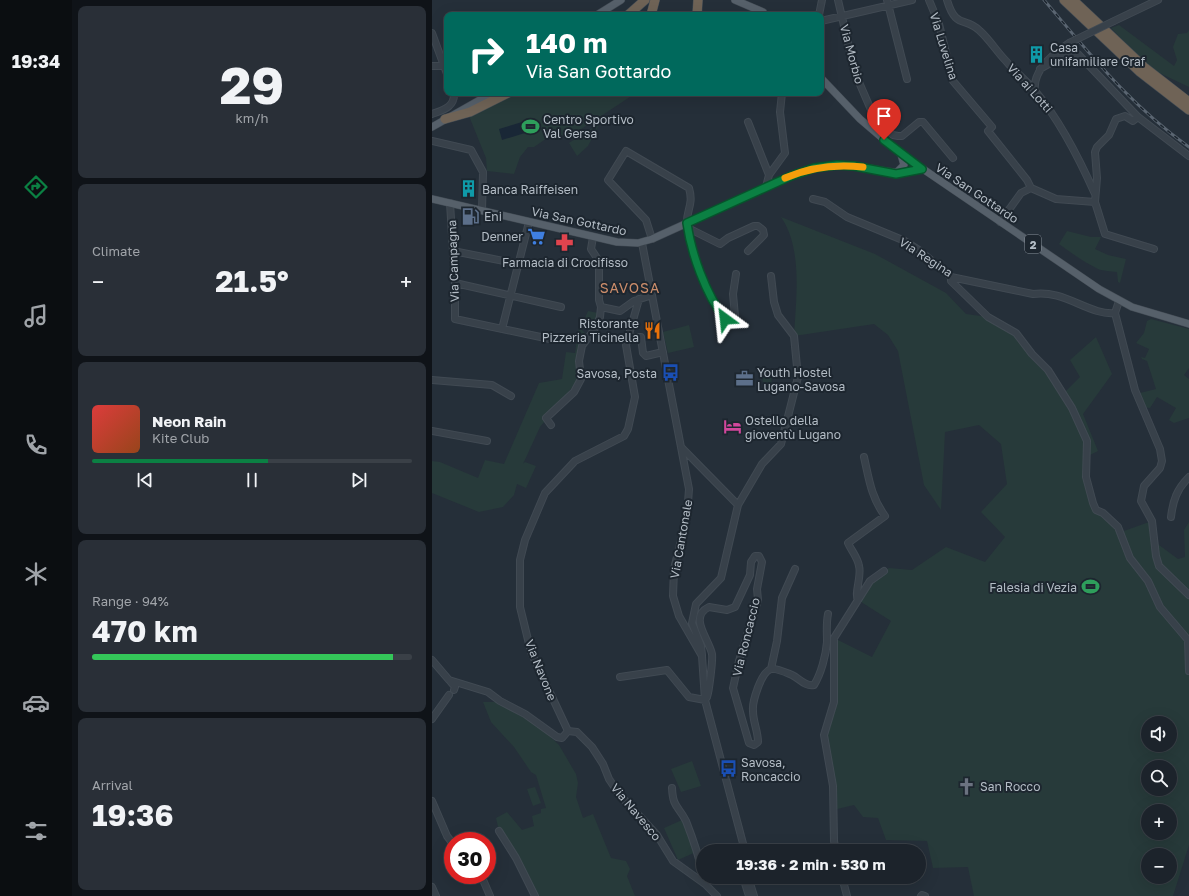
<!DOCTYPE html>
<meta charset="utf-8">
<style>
body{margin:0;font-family:"Golos Text",sans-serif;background:#292f37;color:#f1f3f6;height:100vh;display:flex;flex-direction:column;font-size:15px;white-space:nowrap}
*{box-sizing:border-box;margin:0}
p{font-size:13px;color:#a0a4a9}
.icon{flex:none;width:22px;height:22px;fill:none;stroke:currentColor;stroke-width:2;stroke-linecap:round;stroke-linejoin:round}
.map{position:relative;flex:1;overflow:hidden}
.sheet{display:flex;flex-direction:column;gap:6px;padding:6px;background:#0f1318;width:360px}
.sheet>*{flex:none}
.banner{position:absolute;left:12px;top:12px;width:380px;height:84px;border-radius:8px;box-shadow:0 4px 16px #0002,0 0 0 1px #3a4047;background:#00695c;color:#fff;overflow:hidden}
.fabs{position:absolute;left:709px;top:716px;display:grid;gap:8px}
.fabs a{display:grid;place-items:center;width:36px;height:36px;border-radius:50%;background:#1c232b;box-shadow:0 4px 16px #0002,0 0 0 1px #3a4047;font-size:20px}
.speed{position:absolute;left:12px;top:832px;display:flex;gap:8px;font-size:20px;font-weight:700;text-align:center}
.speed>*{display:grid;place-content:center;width:52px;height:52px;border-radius:50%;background:#1c232b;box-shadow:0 4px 16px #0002,0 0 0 1px #3a4047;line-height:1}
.speed .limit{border:6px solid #d22;background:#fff;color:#111}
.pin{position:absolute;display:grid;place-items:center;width:34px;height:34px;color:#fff;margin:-41px -17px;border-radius:50% 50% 50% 0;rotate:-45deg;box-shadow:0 0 4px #0007}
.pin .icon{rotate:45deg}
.me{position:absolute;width:44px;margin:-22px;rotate:330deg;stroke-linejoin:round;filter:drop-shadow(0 0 3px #0008)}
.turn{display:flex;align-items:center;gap:14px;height:84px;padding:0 16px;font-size:18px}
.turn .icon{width:52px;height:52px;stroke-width:2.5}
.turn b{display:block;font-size:28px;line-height:34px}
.big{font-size:30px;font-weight:700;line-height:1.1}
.sheet .tile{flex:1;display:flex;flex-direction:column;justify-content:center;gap:6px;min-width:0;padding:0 14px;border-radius:8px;background:#292f37}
.sheet .dial{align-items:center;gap:0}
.dial b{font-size:52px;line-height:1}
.song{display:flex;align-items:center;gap:12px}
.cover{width:48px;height:48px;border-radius:6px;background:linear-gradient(135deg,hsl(0 70% 55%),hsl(20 70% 35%))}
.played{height:4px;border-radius:2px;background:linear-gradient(90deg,#0b8043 55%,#3a4047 55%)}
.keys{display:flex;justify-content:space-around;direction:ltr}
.heat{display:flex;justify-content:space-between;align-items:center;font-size:22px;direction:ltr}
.charge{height:6px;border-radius:3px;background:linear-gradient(90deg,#34c759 94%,#3a4047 0)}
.trip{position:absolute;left:264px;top:844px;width:230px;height:40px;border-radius:20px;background:#1c232b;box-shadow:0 4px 16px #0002,0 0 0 1px #3a4047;font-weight:700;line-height:40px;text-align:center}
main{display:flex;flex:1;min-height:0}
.menu{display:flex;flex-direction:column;width:72px;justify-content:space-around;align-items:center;background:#0b0e11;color:#a0a4a9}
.menu .icon{width:28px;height:28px}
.menu .selected{color:#0b8043}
.menu b{font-size:18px;color:#f1f3f6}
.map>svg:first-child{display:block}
</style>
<main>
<nav class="menu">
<b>19:34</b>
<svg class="icon selected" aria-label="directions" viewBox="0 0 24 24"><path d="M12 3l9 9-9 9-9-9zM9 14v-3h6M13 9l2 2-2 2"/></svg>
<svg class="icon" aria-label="music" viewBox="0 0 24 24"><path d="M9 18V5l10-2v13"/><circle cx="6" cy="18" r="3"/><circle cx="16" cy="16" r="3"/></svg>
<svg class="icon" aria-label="phone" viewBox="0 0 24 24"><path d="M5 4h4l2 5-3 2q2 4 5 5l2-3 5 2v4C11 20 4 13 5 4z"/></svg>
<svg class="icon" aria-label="climate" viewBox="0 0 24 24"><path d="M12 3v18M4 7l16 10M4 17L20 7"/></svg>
<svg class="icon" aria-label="car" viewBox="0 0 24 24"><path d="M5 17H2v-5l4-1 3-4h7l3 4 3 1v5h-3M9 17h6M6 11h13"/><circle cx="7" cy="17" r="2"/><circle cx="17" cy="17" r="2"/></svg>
<svg class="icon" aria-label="filters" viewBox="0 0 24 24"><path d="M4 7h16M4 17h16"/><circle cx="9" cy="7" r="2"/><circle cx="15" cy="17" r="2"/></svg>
</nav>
<section class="sheet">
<div class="tile dial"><b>29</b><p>km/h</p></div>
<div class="tile"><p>Climate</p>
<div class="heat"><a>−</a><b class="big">21.5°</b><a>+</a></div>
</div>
<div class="tile">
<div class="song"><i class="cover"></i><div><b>Neon Rain</b><p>Kite Club</p></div></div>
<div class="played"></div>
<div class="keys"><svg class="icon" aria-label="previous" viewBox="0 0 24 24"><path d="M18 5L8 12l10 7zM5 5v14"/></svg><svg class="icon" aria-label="pause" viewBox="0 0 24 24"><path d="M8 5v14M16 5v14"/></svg><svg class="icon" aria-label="next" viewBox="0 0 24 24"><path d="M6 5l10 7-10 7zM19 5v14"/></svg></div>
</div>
<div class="tile"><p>Range · 94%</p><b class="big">470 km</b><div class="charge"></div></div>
<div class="tile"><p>Arrival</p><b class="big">19:36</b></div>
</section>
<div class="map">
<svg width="757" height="896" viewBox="0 0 757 896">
<rect width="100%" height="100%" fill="#252f39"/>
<!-- green -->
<path fill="#273a3a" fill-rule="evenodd" d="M687,25L742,66L745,60L741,47L746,34L755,33L757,30V87L719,69L679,28Z
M81,93H204L140,135L118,136L102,147H96L88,157L82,174L55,171L54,158L37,116Z
M168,123L156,146L145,156L137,143Z
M349,217L443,254L514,293L534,314L556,317L584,333L631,394L648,377L638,360L664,337L680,374L651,414L666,451L654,457V477L661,503L689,532L720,521L723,542L746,559L753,557L752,530L757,522V845L741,896H542L536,867L501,868L495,841L454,840L446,818L431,817L422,805L401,810L392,735L402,702V638L440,657L459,621L426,600L438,581L452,571L457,568L480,570L514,547L553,562L573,537L549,512L575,484L569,444L547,425L513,432L509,510L492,485L466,351L456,335L442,324L362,336C364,299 371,249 349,217ZM716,723H738V745H716ZM716,767H738V789H716ZM716,811H738V833H716ZM716,855H738V877H716Z
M635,231L659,237H669L663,249L676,255L694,259L688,283L686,282L685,272C679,271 671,271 666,269C652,262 639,253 627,244Z
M156,311L166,313L163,326L152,320Z
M719,319L757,329V368L752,375L757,379V418L742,423L737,420L744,408L725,397L718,408L710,407L704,394L724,389L715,361L710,359L709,357L713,358L717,349L704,343L712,333L715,321Z
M257,325L262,347L236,353L231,332Z
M147,327L156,336L150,345L147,379L108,427L91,464L93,462L104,466L94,488L85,484L82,495L71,507L47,512L0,493V461L8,462L46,478L53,460L72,464L107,383L130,379L134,352L143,353Z
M330,369H339L340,388L331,387Z
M51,702H65L108,727L127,745L144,774L146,783L144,797L151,818L161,814L179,858L194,861L198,869L195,876L203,896H103L67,831L64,818L75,812L90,830L102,826L100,816L109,813V809L114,808L104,775L99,772L82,747L59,722Z
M260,761L269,786L249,792L239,769Z
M103,787L109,803L101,806L95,789Z
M250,820L264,852L246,860L232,828Z"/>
<!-- water -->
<path fill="#192736" d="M90,122L93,133L70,140L67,129Z"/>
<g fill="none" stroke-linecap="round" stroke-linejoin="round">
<defs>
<path id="minor" d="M406,0L423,73L443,119L461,135L466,136H470L487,122H491L521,158
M455,0L475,79
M497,0L507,24L521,81L560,127L556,131L595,180L599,188
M515,0C524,30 533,16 548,31C558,40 565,52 574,61C583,72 595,81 604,92C629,122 647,158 663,194
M387,15L390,0
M389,21L480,0
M682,21L726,0
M0,33L15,74
M0,66H15
M608,69L636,53L646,54L706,117L757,156
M603,91C600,70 622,53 637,43
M0,114C11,110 23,107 22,93
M706,117L701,121L693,116L684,119L677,135L665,147L663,152L665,178L663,202L673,234L722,249
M316,122L337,175
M0,141L39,150L51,172L50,211
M334,187L337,175L353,153L348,112L350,93
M381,199L393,202L415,217L473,241L487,250L519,277L601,294C632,289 658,316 683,313
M18,203L23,283V319L118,339
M568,222L589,193L599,188L624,199L663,202
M256,228L288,244L296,238L322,226H326L331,230L332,235L316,251
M220,239L214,220L176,180L194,151L257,188C262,205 254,210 255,224C259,253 275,296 293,319H298L303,316L301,294L304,274
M210,243L257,489L255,516L242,569L241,596L247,616L270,656L273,700L313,851
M21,251L87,264
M519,277V281L556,317L584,333L600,354L616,370L640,408L655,441L654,477L661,503L664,510L671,513L686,527L698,558L716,581L728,607L756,640L757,671
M23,283L129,307
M687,301L683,313L703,390L728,449L730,461L728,468L712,486L709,501L720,521L724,556L727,566L757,595
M169,307L188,311L202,301L220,295
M70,329L97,222
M199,337H209L211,353L214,356L231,352
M0,380L60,385L79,396
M119,425L114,418L142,392L149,379L147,361L150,346L164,327L168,317L169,307L167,300V261L159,249L161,237
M0,431L55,441
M250,448L306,505L289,578L264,604L260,623L269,646L270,655
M306,505L330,464L349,444L366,377L362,336L346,315L342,302L339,276
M739,517C741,500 745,489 757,477
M426,600C422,593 430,576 427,566C426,558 419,550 416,543L453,516C439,497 437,479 432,457
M0,660L17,680L56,692L68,701L93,714L125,737L130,738L136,731L145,732L160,747L171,764L177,779L187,794L225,835L241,861L273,884L285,896
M339,669L345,641L350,598L363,569
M188,677L235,670L257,697L273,700L275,697C277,692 281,659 280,654C277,639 256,617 277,607L295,610L303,607L318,575L319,562L323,556H327L330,562L325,589L326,600L307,661L301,688L317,743L322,745L326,742C326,731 321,722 321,711C320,702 329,672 339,669C345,668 355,673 360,675C367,678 373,687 382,685C389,674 394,655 395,642C395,632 394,624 396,614
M18,681L23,687L22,690
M0,719L17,695
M136,731L99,652L88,607V560L93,540L113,493L143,461L192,436L196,429L203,397L194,345L207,299
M240,788C241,808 246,805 254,821C261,839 267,856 271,875
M0,801L15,836L21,844
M67,831L84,858L103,896
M404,851L402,841L401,786L392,735L402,702V638L438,581L452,571
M49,875L58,896
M311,877L317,896
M316,877L322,896
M410,877L415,896
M0,887L4,896
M489,896L490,895L493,896"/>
<path id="major" d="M303,0L331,12
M165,15L189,0
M389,78L428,119L469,154L667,289L700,307L757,324
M0,127L60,93
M464,173L472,165L469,154
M0,199L185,242L206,243L220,239L359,176C380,168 401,164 423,166C449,169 463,177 490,169"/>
<path id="highway" d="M632,0L708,72L757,110
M641,0L712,67L757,102
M196,15L213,0
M219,15L223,0
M265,15L266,0
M13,119L38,112L76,93"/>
</defs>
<!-- minor casing -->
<use href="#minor" stroke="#414a53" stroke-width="8"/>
<!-- major casing -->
<use href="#major" stroke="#414a53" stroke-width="8"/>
<!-- highway casing -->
<use href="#highway" stroke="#434c55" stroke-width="10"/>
<!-- minor -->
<use href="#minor" stroke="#38414a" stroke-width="6"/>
<!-- major -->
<use href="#major" stroke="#56606a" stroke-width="7"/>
<!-- highway -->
<use href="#highway" stroke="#6f6356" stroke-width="9"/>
<defs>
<path id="rail" d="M612,0C659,55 697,104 757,147"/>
</defs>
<!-- rail casing -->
<use href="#rail" stroke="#5a6571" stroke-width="3"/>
<!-- rail -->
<use href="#rail" stroke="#1d262f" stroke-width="1.5" stroke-dasharray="4.5" stroke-linecap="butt"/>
<defs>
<path id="minor-bridge" d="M637,43L682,21"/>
</defs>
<!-- minor-bridge casing -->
<use href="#minor-bridge" stroke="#414a53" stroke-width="8" stroke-linecap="butt"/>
<!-- minor-bridge -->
<use href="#minor-bridge" stroke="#38414a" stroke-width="6"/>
</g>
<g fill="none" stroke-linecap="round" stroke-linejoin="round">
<defs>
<path id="route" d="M293,319C274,295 259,253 255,223L359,176L382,168L405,165L422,166L464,174L490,169L452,140"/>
</defs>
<!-- route casing -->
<use href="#route" stroke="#07532c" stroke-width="10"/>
<!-- route -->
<use href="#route" stroke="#0b8043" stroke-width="7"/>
<!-- slow -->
<path stroke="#f59e0b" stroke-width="7" d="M353,178C378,167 404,164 431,167"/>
</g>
<!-- icons -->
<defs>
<symbol id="building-bare" viewBox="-9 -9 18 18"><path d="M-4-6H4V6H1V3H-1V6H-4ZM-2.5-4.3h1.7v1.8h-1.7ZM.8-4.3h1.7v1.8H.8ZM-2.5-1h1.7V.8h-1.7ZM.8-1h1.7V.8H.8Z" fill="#0f9aa8" stroke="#1d262f" stroke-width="2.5" paint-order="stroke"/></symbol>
<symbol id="stadium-bare" viewBox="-9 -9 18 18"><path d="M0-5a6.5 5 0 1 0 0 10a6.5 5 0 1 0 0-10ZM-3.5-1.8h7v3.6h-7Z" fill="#2e9e5b" stroke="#1d262f" stroke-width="2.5" paint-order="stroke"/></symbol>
<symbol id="fuel-bare" viewBox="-9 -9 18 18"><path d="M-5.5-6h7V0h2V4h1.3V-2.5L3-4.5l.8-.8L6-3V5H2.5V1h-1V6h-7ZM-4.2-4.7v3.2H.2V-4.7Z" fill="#5c6f8a" stroke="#1d262f" stroke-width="2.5" paint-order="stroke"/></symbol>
<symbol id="supermarket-bare" viewBox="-9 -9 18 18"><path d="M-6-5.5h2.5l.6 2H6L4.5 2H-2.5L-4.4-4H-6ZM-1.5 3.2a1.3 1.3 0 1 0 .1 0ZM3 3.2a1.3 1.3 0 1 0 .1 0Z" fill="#3f7fe0" stroke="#1d262f" stroke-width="2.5" paint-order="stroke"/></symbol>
<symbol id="pharmacy-bare" viewBox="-9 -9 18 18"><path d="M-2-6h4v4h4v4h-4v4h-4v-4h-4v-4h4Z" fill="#e0444e" stroke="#1d262f" stroke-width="2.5" paint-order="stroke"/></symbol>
<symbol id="restaurant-bare" viewBox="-9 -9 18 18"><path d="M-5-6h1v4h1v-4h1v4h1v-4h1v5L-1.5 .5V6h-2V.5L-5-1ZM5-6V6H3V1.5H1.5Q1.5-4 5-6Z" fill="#e8710a" stroke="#1d262f" stroke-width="2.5" paint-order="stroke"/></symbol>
<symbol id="bus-bare" viewBox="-9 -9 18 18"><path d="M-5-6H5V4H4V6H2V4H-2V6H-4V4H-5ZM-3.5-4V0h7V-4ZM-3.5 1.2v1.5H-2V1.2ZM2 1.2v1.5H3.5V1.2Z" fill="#1a4fb4" stroke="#1d262f" stroke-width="2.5" paint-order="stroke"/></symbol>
<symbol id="office-bare" viewBox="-9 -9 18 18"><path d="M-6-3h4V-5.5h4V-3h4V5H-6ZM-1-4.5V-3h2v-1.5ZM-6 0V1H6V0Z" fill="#5c6f8a" stroke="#1d262f" stroke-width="2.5" paint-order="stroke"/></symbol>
<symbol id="hotel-bare" viewBox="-9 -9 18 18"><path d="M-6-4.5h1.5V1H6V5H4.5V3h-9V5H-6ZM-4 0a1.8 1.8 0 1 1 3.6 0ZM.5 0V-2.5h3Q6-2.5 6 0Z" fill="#d1479c" stroke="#1d262f" stroke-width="2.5" paint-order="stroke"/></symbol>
<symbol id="church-bare" viewBox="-9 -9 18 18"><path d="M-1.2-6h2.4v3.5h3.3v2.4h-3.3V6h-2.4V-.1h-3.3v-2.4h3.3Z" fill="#6b7280" stroke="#1d262f" stroke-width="2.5" paint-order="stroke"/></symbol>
</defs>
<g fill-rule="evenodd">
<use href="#building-bare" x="592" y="42" width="25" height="25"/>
<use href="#stadium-bare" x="86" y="114" width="25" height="25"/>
<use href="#building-bare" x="24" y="176" width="25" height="25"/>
<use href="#fuel-bare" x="26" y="204" width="25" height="25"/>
<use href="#supermarket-bare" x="92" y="224" width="25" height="25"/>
<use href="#pharmacy-bare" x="120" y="230" width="25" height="25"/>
<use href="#restaurant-bare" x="208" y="318" width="25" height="25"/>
<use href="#bus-bare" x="226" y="360" width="25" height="25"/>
<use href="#office-bare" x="300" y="366" width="25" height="25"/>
<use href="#hotel-bare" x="288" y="414" width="25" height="25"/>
<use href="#stadium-bare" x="646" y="574" width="25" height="25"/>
<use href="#bus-bare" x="284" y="756" width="25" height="25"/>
<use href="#church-bare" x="522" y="774" width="25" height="25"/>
</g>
<g text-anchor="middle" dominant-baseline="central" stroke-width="4" stroke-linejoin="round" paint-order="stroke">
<!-- shield labels -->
<rect fill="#1d262f" stroke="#868f98" stroke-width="1" x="593" y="235" width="16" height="18" rx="3"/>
<g font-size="11" font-weight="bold" fill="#b3bcc5">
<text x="601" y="244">2</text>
</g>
<!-- street labels -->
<g font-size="12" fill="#b3bcc5" stroke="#1d262f">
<text transform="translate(512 46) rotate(73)">Via Luvelina</text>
<text transform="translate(420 54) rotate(75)">Via Morbio</text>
<text transform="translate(598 88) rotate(48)">Via ai Lotti</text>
<text transform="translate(545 193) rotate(34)">Via San Gottardo</text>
<text transform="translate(147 221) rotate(12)">Via San Gottardo</text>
<text transform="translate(494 257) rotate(33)">Via Regina</text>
<text transform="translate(21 261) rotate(-92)">Via Campagna</text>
<text transform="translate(249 539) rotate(-80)">Via Cantonale</text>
<text transform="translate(314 637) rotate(-76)">Via Roncaccio</text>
<text transform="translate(109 670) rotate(68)">Via Navone</text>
<text transform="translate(204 812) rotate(50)">Via Navesco</text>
</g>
<!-- poi labels -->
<g font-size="12" fill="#b3bcc5" stroke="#1d262f" text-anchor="start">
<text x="618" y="47">Casa<tspan x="618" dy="14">unifamiliare Graf</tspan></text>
<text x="111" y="119">Centro Sportivo<tspan x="111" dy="14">Val Gersa</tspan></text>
<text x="50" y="189">Banca Raiffeisen</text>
<text x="52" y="216">Eni</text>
<text x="91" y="236" text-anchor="end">Denner</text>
<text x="133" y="262" text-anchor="middle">Farmacia di Crocifisso</text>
<text x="207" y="323" text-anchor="end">Ristorante<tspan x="207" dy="14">Pizzeria Ticinella</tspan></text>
<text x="325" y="372">Youth Hostel<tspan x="325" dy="14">Lugano-Savosa</tspan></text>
<text x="225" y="373" text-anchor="end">Savosa, Posta</text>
<text x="313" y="420">Ostello della<tspan x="313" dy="14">gioventù Lugano</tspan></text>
<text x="645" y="587" text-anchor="end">Falesia di Vezia</text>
<text x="309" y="762">Savosa,<tspan x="309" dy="14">Roncaccio</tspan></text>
<text x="548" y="786">San Rocco</text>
</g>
<!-- quarter labels -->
<g font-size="14" letter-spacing="1" fill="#ca8c6a" stroke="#1d262f">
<text x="198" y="287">SAVOSA</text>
</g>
</g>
</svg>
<div class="fabs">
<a><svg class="icon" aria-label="sound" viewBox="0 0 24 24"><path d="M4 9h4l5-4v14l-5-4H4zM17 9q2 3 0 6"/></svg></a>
<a><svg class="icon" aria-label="search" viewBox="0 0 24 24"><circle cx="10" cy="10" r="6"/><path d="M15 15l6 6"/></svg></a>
<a>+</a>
<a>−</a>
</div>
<div class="speed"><div class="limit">30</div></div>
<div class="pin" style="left:452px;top:140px;background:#d93025"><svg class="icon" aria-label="arrive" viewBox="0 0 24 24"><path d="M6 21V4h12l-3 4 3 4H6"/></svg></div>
<svg class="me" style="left:293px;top:319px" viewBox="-20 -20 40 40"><path d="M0-17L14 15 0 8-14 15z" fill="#0b8043" stroke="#fff" stroke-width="4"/></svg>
<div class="trip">19:36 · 2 min · 530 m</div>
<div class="banner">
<div class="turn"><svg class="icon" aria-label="right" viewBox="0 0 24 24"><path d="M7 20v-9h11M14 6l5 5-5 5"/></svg><div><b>140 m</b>Via San Gottardo</div></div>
</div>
</div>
</main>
